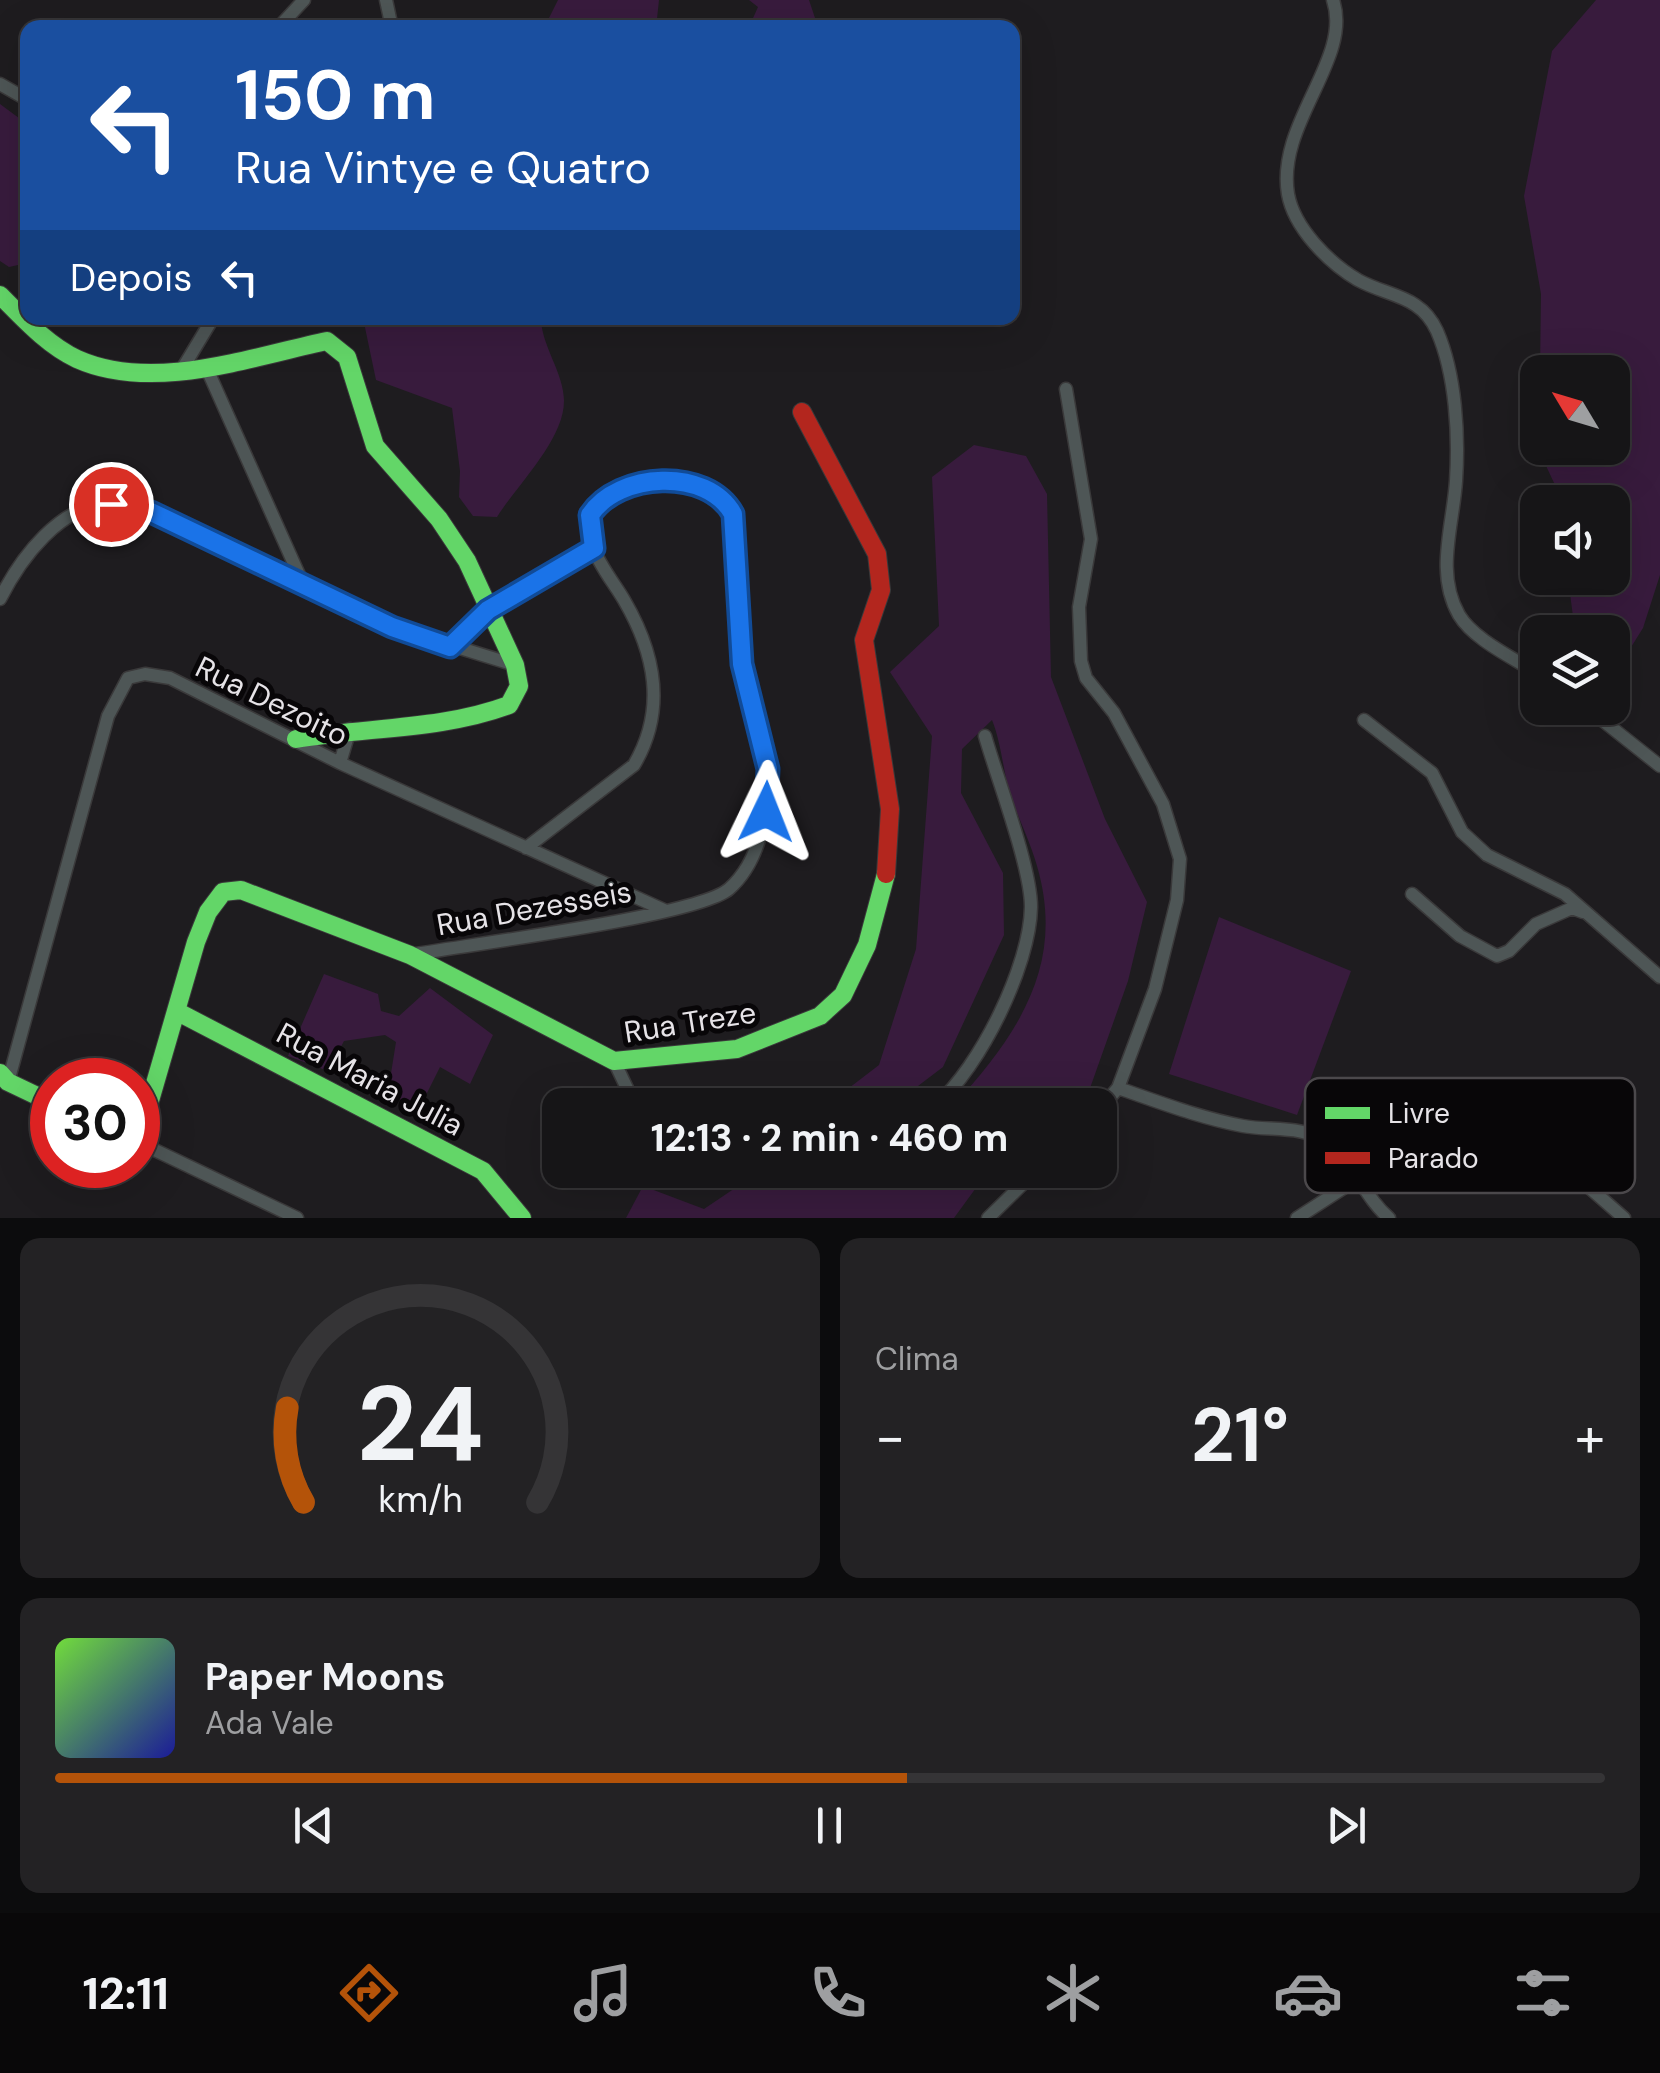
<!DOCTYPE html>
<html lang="pt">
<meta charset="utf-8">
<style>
body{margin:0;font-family:"DM Sans",sans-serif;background:#232224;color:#f1f3f6;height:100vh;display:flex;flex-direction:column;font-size:38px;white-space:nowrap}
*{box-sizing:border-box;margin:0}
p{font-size:32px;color:#9e9fa1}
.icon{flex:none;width:55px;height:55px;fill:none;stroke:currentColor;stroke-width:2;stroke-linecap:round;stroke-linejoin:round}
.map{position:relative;height:1218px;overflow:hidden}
.side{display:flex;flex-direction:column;gap:20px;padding:20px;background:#0c0c0d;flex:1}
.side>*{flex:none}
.top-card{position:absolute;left:20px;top:20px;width:1000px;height:305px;border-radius:20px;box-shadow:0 10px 40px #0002,0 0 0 2px #353436;background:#1a4fa0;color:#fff;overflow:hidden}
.needle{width:65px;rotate:308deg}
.controls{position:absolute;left:1520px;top:355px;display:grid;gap:20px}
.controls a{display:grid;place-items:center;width:110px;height:110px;border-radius:20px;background:#161517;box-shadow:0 10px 40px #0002,0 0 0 2px #353436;font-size:50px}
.speed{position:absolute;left:30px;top:1058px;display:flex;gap:20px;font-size:50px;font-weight:700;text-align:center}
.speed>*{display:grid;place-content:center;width:130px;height:130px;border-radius:50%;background:#161517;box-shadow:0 10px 40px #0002,0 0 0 2px #353436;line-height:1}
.speed .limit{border:15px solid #d22;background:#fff;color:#111}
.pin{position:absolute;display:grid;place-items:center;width:85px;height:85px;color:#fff;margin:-42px;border:5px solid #fff;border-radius:50%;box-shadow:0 2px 10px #0007}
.me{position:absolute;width:110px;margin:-55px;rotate:2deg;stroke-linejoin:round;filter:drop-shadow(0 0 8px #0008)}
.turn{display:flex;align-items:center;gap:35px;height:210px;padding:0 50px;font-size:45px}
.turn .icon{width:130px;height:130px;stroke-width:2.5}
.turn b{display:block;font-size:70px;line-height:85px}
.then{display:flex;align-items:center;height:95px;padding:0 50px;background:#0003;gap:20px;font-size:38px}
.big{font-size:75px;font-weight:700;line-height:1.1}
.side .card{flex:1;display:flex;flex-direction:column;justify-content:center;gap:15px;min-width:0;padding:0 35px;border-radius:20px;background:#232224}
.side .dial{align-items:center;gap:0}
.dial svg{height:260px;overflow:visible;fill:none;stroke:#353436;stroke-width:7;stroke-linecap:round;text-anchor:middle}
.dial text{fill:#f1f3f6;stroke:none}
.song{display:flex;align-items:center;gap:30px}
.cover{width:120px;height:120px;border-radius:15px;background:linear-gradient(135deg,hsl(100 70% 55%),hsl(240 70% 35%))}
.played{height:10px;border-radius:5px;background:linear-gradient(90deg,#b45309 55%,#353436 55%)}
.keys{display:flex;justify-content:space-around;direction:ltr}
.heat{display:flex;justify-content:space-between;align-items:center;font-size:55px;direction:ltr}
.side .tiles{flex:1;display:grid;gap:20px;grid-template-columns:1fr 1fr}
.card:last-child{grid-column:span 2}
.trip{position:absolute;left:542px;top:1088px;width:575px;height:100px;border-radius:20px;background:#161517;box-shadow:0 10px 40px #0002,0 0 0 2px #353436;font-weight:700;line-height:100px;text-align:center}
.tab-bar{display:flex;height:160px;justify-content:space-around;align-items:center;background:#090809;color:#9e9fa1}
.tab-bar .icon{width:70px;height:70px}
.tab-bar .current{color:#b45309}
.tab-bar b{font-size:45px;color:#f1f3f6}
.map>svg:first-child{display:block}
</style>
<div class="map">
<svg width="1660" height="1218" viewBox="0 0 1660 1218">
<rect width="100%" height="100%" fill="#1e1c1f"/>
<!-- green -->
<path fill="#381b3d" d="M558,0H659L657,19L667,27H480L484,21L549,18Z
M749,0H809L818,27H749L758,7Z
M1596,0H1660V575L1643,628L1613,676L1612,632H1575L1568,578H1612V502H1563L1540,453V448H1612V372H1540L1541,294L1524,196L1552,51Z
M0,104L27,124V263L9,267L0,261Z
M363,318H541C541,345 564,373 564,401C564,440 517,485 497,517L473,516L459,497L460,471L452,408L376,380Z
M974,445L1026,456L1047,494L1051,677L1105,819L1147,902L1128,981L1089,1091L1034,1096L1029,1105H954C1018,1034 1066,965 1037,866C1030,841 1018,818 1010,794C1003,770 1001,742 992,720L962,749L961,793L1003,873L1004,935L943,1067L893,1105H843L849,1088L879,1065L916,949L932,736L890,672L939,626L932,477Z
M1219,917L1351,971L1297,1115L1169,1074Z
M324,974L378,994L381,1011L399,1016L430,988L493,1035L470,1084L440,1067L418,1111L388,1092L396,1042L385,1035L344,1041L328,1071L288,1056Z
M788,1170H989L954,1218H626L643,1186L704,1209L747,1180Z"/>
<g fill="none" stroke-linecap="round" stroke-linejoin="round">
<defs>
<path id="street" d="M386,0L392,28
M1333,0C1353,59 1276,123 1288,194C1294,228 1329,263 1358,280C1389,297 1421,295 1437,331C1456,375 1459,435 1456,481C1453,526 1435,573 1459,615C1474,640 1514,658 1538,674
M278,28L304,0
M0,84L28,100
M184,366L213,318
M207,369L304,586
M1066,389L1091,539L1079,607L1081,661L1086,678L1114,713L1163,804L1180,859L1177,900L1155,989L1118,1088L1100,1109
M0,599C20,559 61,503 111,504C124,505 138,510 151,512L392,627L515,665
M450,647L488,609L593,548
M1587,708L1660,766
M1364,720L1432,773L1462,832L1487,855L1565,894L1660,977
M340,763L350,729
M1412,894L1460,936L1497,956L1509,951L1536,924L1572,908L1583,912
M410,955C465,945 698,916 729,889C760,862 770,809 768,769C767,739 750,711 745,681C736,626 737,569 733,514C723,495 709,483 686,481C646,478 575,494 593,547C599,565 614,583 624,600C655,653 667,709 634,765L526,848
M614,1061L635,1105
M8,1082L108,716L128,678L145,674L170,678L340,763L664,910
M1118,1088C1159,1102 1200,1118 1243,1126C1270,1131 1303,1125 1326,1142C1355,1162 1363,1196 1389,1218
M936,1105C980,1067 1030,966 1031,907C1031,867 997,778 985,736
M140,1143L297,1218
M988,1218L1037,1170
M1297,1218L1447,1121L1472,1112L1509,1117L1624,1218"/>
<path id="fast" d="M0,295C23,318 47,345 77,359C153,393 251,357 327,341L347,357L375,446L439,519L467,561L515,665L519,686L509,705C442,730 367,727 296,739
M176,1011L483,1171L522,1218
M0,1073L8,1082L52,1103
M138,1142L196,942L208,912L223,892L241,890L410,955L614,1061L737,1049L820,1016L843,995L867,945L886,874"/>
<path id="jam" d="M802,412L877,554L881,590L864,640L890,809L886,874"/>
</defs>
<!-- street casing -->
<use href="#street" stroke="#3a393a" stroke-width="15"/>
<!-- fast casing -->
<use href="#fast" stroke="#3a393a" stroke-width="20"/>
<!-- jam casing -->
<use href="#jam" stroke="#3a393a" stroke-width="20"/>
<!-- street -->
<use href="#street" stroke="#4e5656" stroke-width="12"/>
<!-- fast -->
<use href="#fast" stroke="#63d668" stroke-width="18"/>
<!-- jam -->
<use href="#jam" stroke="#b3261e" stroke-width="18"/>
</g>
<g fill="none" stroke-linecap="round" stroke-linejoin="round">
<defs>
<path id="route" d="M111,504L151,512L392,627L450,647L488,610L594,548L590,515C618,472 707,467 733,514L742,664L768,769L766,812"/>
</defs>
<!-- route casing -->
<use href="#route" stroke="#114b97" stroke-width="25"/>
<!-- route -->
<use href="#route" stroke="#1a73e8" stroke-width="18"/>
</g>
<g text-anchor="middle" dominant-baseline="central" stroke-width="10" stroke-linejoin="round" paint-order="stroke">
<!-- street labels -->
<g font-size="30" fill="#e6e3e7" stroke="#080608">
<text transform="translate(272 701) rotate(26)">Rua Dezoito</text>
<text transform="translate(534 908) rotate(-10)">Rua Dezesseis</text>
<text transform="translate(690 1022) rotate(-9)">Rua Treze</text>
<text transform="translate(370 1079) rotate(28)">Rua Maria Julia</text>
</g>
</g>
<!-- legend -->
<rect x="1305" y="1078" width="330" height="115" rx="15" fill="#080608" stroke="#4b484b" stroke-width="2.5"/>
<rect x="1325" y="1107" width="45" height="12" fill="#63d668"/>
<rect x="1325" y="1152" width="45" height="12" fill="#b3261e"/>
<g font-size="28" fill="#e6e3e7">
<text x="1388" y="1123">Livre</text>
<text x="1388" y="1168">Parado</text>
</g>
</svg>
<div class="controls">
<a><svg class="needle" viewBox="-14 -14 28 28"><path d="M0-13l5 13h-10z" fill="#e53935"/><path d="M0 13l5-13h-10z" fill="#9e9fa1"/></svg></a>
<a><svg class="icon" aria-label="sound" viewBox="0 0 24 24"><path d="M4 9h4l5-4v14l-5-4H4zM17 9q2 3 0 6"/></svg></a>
<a><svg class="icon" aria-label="layers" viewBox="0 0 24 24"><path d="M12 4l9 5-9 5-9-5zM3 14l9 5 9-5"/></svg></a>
</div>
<div class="speed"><div class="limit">30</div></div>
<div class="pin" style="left:111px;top:504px;background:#d93025"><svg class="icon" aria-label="arrive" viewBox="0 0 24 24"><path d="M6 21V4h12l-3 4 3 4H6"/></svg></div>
<svg class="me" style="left:766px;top:812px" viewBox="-20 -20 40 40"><path d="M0-17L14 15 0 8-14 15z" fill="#1a73e8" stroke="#fff" stroke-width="4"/></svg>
<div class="trip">12:13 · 2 min · 460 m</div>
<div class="top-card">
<div class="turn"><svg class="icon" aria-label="left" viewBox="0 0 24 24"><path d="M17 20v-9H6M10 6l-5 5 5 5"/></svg><div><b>150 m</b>Rua Vintye e Quatro</div></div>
<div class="then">Depois<svg class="icon" aria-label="left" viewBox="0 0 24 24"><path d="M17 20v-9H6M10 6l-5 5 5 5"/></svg></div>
</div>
</div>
<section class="side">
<div class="tiles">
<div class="card dial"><svg viewBox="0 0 100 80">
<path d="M14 69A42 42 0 1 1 86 69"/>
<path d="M14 69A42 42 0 0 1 9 40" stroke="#b45309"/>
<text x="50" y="56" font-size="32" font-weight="700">24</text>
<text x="50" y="72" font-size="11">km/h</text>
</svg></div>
<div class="card"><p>Clima</p>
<div class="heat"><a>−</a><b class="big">21°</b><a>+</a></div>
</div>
<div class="card">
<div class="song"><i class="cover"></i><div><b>Paper Moons</b><p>Ada Vale</p></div></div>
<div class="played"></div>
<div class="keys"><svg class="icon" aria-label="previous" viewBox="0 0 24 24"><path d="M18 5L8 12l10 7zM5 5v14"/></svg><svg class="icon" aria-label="pause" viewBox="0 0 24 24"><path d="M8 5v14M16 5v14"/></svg><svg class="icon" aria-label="next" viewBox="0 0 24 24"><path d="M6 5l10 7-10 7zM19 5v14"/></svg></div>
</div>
</div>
</section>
<nav class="tab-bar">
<b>12:11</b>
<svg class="icon current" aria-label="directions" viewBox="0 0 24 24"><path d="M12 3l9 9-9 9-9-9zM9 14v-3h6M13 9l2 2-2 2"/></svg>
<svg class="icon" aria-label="music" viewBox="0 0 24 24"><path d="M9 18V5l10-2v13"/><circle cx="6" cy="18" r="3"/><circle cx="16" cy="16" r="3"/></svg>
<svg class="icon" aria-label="phone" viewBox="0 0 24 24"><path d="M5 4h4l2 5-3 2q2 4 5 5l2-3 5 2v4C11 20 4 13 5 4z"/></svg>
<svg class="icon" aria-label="climate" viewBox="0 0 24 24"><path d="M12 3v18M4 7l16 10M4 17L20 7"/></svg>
<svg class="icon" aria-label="car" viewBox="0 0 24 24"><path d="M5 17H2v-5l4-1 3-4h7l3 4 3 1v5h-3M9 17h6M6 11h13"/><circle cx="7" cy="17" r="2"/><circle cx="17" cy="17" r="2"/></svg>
<svg class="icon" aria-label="filters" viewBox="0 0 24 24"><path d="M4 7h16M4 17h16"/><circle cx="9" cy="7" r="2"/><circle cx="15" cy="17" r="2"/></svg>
</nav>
